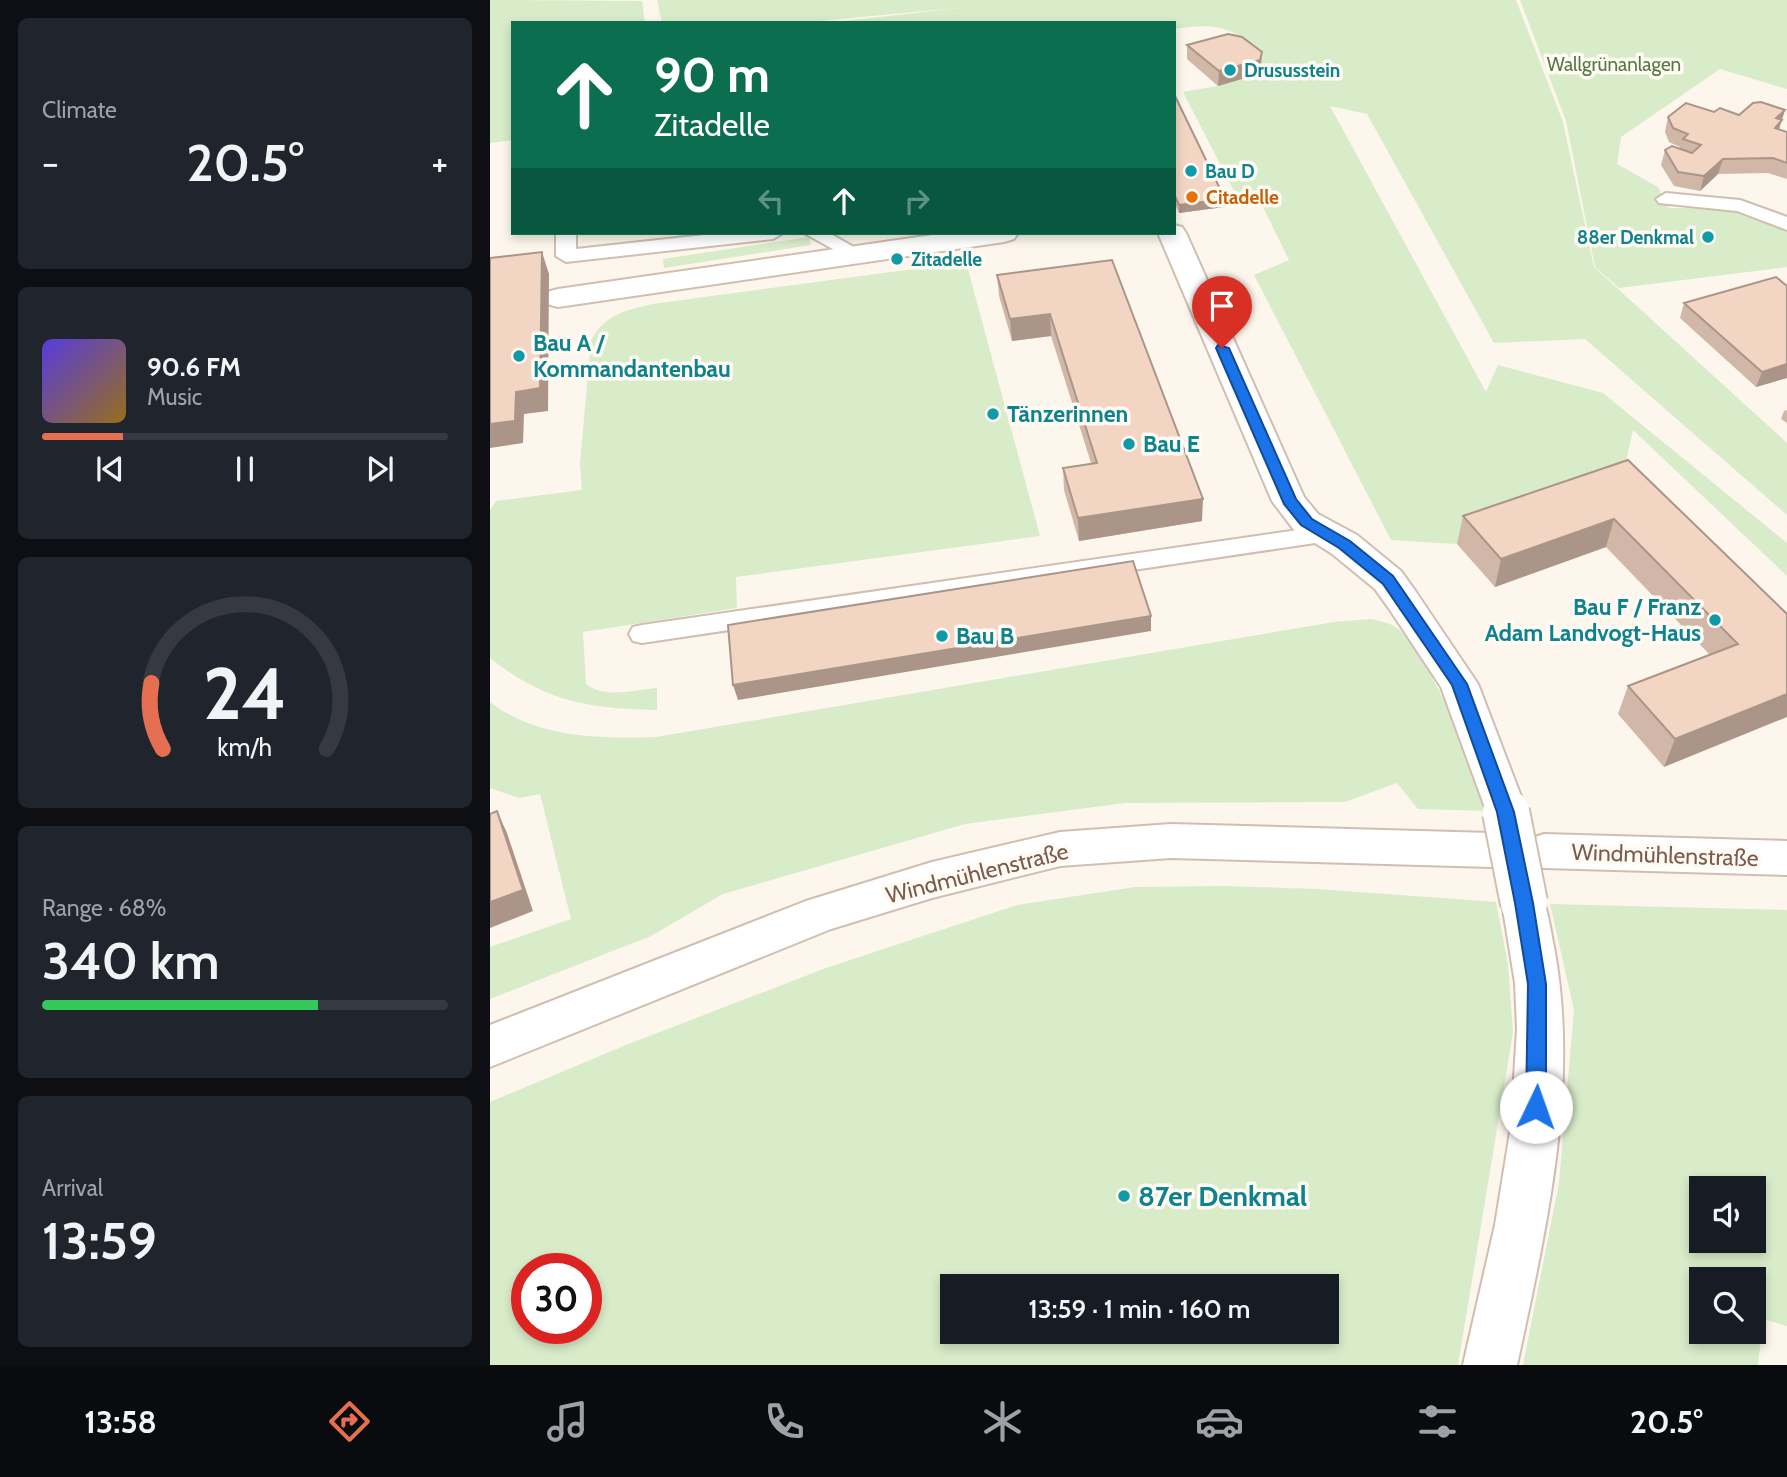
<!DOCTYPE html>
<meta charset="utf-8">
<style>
body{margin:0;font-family:Cabin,sans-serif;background:#20242c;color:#f1f3f6;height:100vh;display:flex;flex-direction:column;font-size:26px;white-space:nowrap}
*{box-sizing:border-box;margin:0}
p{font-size:23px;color:#9ea1a6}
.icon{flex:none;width:38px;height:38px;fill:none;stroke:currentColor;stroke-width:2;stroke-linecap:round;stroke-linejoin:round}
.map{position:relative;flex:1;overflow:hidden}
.drawer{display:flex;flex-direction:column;gap:18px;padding:18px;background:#0d0f14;width:490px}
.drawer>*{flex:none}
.top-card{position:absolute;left:21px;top:21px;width:665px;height:214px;border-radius:0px;box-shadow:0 4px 10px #0003;background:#0b6e4f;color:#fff;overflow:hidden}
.fabs{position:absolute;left:1199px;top:1176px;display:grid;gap:14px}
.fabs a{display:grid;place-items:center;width:77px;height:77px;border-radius:0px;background:#171b24;box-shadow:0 4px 10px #0003;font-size:35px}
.speed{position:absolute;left:21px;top:1253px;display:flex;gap:14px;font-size:35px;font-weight:700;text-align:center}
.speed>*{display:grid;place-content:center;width:91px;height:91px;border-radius:50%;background:#171b24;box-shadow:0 4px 10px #0003;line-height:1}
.speed .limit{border:10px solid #d22;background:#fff;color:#111}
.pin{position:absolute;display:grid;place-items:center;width:60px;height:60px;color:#fff;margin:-72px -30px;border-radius:50% 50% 50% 0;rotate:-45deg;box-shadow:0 0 7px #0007}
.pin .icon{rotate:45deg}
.me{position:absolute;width:77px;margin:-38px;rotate:3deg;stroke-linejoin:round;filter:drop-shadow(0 0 5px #0008)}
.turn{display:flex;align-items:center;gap:24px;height:147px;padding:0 28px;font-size:32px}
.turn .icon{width:91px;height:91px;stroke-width:2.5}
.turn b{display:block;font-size:49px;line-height:60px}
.lanes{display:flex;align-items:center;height:66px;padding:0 28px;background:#0003;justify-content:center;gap:35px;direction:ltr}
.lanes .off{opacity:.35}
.big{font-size:52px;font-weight:600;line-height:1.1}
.drawer .widget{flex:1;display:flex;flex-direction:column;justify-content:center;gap:10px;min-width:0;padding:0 24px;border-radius:10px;background:#20242c}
.drawer .dial{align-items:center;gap:0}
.dial svg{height:182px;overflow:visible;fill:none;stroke:#363941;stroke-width:7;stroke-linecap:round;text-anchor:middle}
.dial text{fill:#f1f3f6;stroke:none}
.song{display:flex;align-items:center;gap:21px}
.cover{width:84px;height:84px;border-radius:10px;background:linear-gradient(135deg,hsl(250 70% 55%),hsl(40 70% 35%))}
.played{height:7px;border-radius:4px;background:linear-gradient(90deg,#e76f51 20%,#363941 20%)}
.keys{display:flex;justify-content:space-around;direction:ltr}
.heat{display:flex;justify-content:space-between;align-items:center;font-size:38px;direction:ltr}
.charge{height:10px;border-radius:5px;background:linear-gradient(90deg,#34c759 68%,#363941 0)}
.trip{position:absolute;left:450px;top:1274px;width:399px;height:70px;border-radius:0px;background:#171b24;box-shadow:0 4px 10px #0003;font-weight:600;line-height:70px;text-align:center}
.menu{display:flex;height:112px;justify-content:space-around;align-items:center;background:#090b0e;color:#9ea1a6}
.menu .icon{width:49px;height:49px}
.menu .selected{color:#e76f51}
.menu b{font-size:32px;color:#f1f3f6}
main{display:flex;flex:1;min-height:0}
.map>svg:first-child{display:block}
</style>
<main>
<section class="drawer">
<div class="widget"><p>Climate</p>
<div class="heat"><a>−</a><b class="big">20.5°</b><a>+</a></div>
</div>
<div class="widget">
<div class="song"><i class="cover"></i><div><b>90.6 FM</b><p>Music</p></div></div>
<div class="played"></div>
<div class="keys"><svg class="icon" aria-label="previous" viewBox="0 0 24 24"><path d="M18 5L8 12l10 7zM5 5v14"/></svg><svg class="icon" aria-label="pause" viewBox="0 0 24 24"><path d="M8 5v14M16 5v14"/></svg><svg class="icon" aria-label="next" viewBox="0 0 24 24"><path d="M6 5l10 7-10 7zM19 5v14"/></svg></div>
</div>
<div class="widget dial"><svg viewBox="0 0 100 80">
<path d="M14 69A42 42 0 1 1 86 69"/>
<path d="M14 69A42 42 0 0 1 9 40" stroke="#e76f51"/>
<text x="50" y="56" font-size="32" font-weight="700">24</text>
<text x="50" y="72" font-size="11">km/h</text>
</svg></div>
<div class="widget"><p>Range · 68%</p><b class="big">340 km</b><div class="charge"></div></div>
<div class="widget"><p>Arrival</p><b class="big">13:59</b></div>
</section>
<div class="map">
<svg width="1297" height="1365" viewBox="0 0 1297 1365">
<rect width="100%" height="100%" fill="#fdf6ec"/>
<!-- green -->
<path fill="#d8ecc9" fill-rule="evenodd" d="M0,0L152,1L155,23H23V140L0,143Z
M167,0H1026L1073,122L1104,267L1297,443V515L1095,339L1004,343L877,114L840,106L996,392L1008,365L1113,393L1297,543V576L1143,430L1130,488L966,544L901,540L764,275L799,260L767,195L747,197L693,92L728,86L769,50C739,25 722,23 684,29V23H337L468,8L306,23H172Z
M1030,0H1297V89L1230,69L1131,137L1127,164L1168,187L1179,208C1218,208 1264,208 1297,232V267L1129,288L1105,267L1076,121Z
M319,237L321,245L174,268L173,259Z
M476,262L550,536L246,577L247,608L93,632L96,684C115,699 144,690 167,688V710C100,709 55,702 0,658V510L6,501L92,490L90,464L101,340C116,314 134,311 162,304Z
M881,619C888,621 896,622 902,625C937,642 985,772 997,811L928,809L907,783L855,802L635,803L475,824L233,894L161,936L0,999V947L81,919L50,794L29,798L0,788V702C47,738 109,739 166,737L844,622Z
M735,886L827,889L1006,902L1018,964L1023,1032L968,1365H0V1102L136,1045L336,968L527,905L645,887ZM37,1269H96V1328H37ZM836,1286V1332H462V1286Z
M1060,904L1297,910V1326L1273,1319L1268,1365H1033L1069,1183L1084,1010ZM1211,1188H1264V1241H1211ZM1211,1279H1264V1332H1211Z"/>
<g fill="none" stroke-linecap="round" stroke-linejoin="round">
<defs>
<path id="service" d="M1176,193L1250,200L1297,217V230L1247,211L1169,203L1166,199Z
M66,233H86V249L232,233H293L283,239L76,262L66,256Z
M314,233H339L376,254L373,258H359Z
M836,526L845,528L848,534L845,540L152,643L143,641L139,634L143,627L152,625Z"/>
<path id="minor" d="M684,225L692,227L696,233L814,497L828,514L867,535L911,571L926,592L988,684L1037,812L1031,824L1016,828L1001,824L951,687L900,610L885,589L841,553L804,530L782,501L668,233H684Z
M456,233H528L524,239L514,242L68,307L57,304L53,298L57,292L68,289Z
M1034,885L1049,890C1058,908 1060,928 1064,947C1090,1085 1056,1230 1027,1365H973L1005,1225L1021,1126L1027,1029L1025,983L1012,903L1019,890Z"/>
<path id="tertiary" d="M681,824L1001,833L1016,838L1022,850L1016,862L1001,867L681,858L570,866L442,898L341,929L0,1067V1025L316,901L442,862L570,832Z
M1054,834L1297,841V875L1054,868L1039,863L1033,851L1039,839Z"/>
</defs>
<!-- service casing -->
<use href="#service" stroke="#d1beb0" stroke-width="4"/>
<!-- minor casing -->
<use href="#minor" stroke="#d1beb0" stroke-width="4"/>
<!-- tertiary casing -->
<use href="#tertiary" stroke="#d1beb0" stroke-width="4"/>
<!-- service -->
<use href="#service" fill="#fff" fill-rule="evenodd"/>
<!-- minor -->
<use href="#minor" fill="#fff" fill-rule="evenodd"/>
<!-- tertiary -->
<use href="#tertiary" fill="#fff" fill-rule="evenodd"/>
<defs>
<path id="minor-bridge" d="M1016,812L1034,903"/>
</defs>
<!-- minor-bridge casing -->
<use href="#minor-bridge" stroke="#d1beb0" stroke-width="50" stroke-linecap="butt"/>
<!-- minor-bridge -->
<use href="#minor-bridge" stroke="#fff" stroke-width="46"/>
</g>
<!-- wall -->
<path fill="#d1b7a8" d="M697,45L771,66L769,74L728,86L697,59Z
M684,94L734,207L689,213L684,202Z
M1295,110L1289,129L1297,132V179L1278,173L1228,174L1210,191L1184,186L1171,165L1175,150L1190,149V147L1179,142L1175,132L1178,117L1224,112L1249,115Z
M622,260L712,521L589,541L574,490L573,468L601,463L561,336L522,341L509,296L507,275Z
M1194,303L1297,378L1266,387L1190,318Z
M1297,410V423L1291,419L1294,411Z
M1138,460L1297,614L1174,767L1128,714L1138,686L1220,655L1116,547L1005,587L967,544L973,516Z"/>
<!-- shaded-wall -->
<path fill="#aa9588" d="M772,52L771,66L769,74L728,86L729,71Z
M1295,110L1287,135L1281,142L1286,118Z
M1233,159L1228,174L1210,191L1214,176Z
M735,199L734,207L689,213V205Z
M52,252L59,274L58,411L34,414L33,443L0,448V424Z
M560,314L561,336L522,341L520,319Z
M1297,364V378L1266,387L1272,372Z
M713,499L712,521L589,541L588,518Z
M1124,519L1116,547L1005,587L1011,559Z
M661,616V631L248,700L243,685Z
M1297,694V717L1174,767L1185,739Z
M7,811L17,833L43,911L0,928V902Z"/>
<!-- building -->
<path fill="#f3d5c3" stroke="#aa9588" stroke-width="2" d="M738,34L752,37L772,52L770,60L729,71L697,45Z
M684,94L735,199L689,205L684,194Z
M1271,102L1295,110L1286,118L1292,120L1285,128L1297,132V163L1283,158L1233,159L1214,176L1188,172L1175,150L1182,146L1202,153L1211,145L1193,139L1198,134L1183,128L1178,117L1196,103L1224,112L1230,108L1249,115L1263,103Z
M52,252L50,388L26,392L25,421L0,424V258Z
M622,260L713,499L588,518L573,468L607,463L560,314L520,319L507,275Z
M1286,277L1297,286V364L1272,372L1194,303Z
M1138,460L1297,614V694L1185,739L1138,686L1248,644L1124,519L1011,559L973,516Z
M643,561L661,616L243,685L238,625Z
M7,811L33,890L0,902V814Z"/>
<!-- route -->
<path fill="#1a73e8" stroke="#114b97" stroke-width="2" d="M728,345L739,348L806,499L822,519L860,541L903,576L977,684L1024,812L1043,903L1056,984V1107L1053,1113L1046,1116L1039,1113L1036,1107L1038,984L1025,903L1007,812L962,685L893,584L849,548L811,525L794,504L726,348Z"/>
<!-- markers -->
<g fill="#0f9aa8" stroke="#fffaf3" stroke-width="2.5">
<circle cx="740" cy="70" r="7"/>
<circle cx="701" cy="171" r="7"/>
<circle cx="1218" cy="237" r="7"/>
<circle cx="407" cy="259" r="7"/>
<circle cx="29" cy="356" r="7"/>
<circle cx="503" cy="414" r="7"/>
<circle cx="639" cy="444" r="7"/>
<circle cx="1225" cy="620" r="7"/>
<circle cx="452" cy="636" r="7"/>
<circle cx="634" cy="1196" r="7"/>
</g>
<circle fill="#e8710a" stroke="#fffaf3" stroke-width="2.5" cx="702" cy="197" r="7"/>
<g text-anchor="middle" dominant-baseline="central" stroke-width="7" stroke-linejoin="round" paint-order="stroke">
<!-- far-park labels -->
<g font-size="19" fill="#537a41" stroke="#fffaf3">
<text x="1124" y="64">Wallgrünanlagen</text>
</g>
<!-- far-culture labels -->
<g font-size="19" font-weight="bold" fill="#0d838f" stroke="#fffaf3" text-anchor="start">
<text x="754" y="70">Drususstein</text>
<text x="715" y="171">Bau D</text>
<text x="1204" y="237" text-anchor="end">88er Denkmal</text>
<text x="421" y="259">Zitadelle</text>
</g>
<!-- far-food labels -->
<g font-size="19" font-weight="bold" fill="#c56008" stroke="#fffaf3" text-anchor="start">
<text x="716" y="197">Citadelle</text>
</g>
<!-- culture labels -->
<g font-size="23" font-weight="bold" fill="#0d838f" stroke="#fffaf3" text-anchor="start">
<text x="43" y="343">Bau A /<tspan x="43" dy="26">Kommandantenbau</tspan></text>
<text x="517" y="414">Tänzerinnen</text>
<text x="653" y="444">Bau E</text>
<text x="1211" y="607" text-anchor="end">Bau F / Franz<tspan x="1211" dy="26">Adam Landvogt-Haus</tspan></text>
<text x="466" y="636">Bau B</text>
</g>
<!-- street labels -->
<g font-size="23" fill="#7a5c4d" stroke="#fffaf3">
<text transform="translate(1175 855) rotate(2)">Windmühlenstraße</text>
<text transform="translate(487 873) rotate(-14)">Windmühlenstraße</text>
</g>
<!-- near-culture labels -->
<g font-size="28" font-weight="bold" fill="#0d838f" stroke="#fffaf3" text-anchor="start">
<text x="648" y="1196">87er Denkmal</text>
</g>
</g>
</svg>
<div class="fabs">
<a><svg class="icon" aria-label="sound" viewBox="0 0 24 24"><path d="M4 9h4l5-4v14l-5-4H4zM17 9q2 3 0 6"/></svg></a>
<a><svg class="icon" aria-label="search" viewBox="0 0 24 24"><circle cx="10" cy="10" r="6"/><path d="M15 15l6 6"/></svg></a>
</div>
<div class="speed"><div class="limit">30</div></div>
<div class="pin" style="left:732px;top:348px;background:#d93025"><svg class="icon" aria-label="arrive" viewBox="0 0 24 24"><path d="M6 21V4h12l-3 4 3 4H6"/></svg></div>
<svg class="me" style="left:1046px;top:1107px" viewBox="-20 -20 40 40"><circle r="19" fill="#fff"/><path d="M0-13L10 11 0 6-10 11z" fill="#1a73e8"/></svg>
<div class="trip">13:59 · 1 min · 160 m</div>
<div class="top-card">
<div class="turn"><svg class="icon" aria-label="ahead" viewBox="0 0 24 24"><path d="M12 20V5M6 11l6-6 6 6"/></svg><div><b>90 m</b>Zitadelle</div></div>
<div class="lanes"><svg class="icon off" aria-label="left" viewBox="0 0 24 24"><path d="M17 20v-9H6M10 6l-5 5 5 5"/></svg><svg class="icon" aria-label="ahead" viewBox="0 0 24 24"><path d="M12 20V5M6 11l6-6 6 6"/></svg><svg class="icon off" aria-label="right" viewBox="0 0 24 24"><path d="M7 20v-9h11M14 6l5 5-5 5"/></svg></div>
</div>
</div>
</main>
<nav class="menu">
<b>13:58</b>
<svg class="icon selected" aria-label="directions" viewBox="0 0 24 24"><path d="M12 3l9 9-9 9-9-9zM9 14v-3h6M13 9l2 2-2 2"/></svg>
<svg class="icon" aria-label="music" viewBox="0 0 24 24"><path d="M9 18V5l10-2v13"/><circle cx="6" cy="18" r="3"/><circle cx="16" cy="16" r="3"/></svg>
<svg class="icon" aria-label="phone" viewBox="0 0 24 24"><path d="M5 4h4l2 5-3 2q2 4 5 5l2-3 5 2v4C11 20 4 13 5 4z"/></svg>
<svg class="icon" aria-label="climate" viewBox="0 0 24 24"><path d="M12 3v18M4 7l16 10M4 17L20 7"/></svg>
<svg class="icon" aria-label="car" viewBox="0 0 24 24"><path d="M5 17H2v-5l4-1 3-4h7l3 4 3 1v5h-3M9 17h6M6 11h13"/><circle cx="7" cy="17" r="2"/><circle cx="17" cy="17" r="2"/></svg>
<svg class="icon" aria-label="filters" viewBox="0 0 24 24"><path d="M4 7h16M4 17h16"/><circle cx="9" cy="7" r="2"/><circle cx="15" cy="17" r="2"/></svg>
<b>20.5°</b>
</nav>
